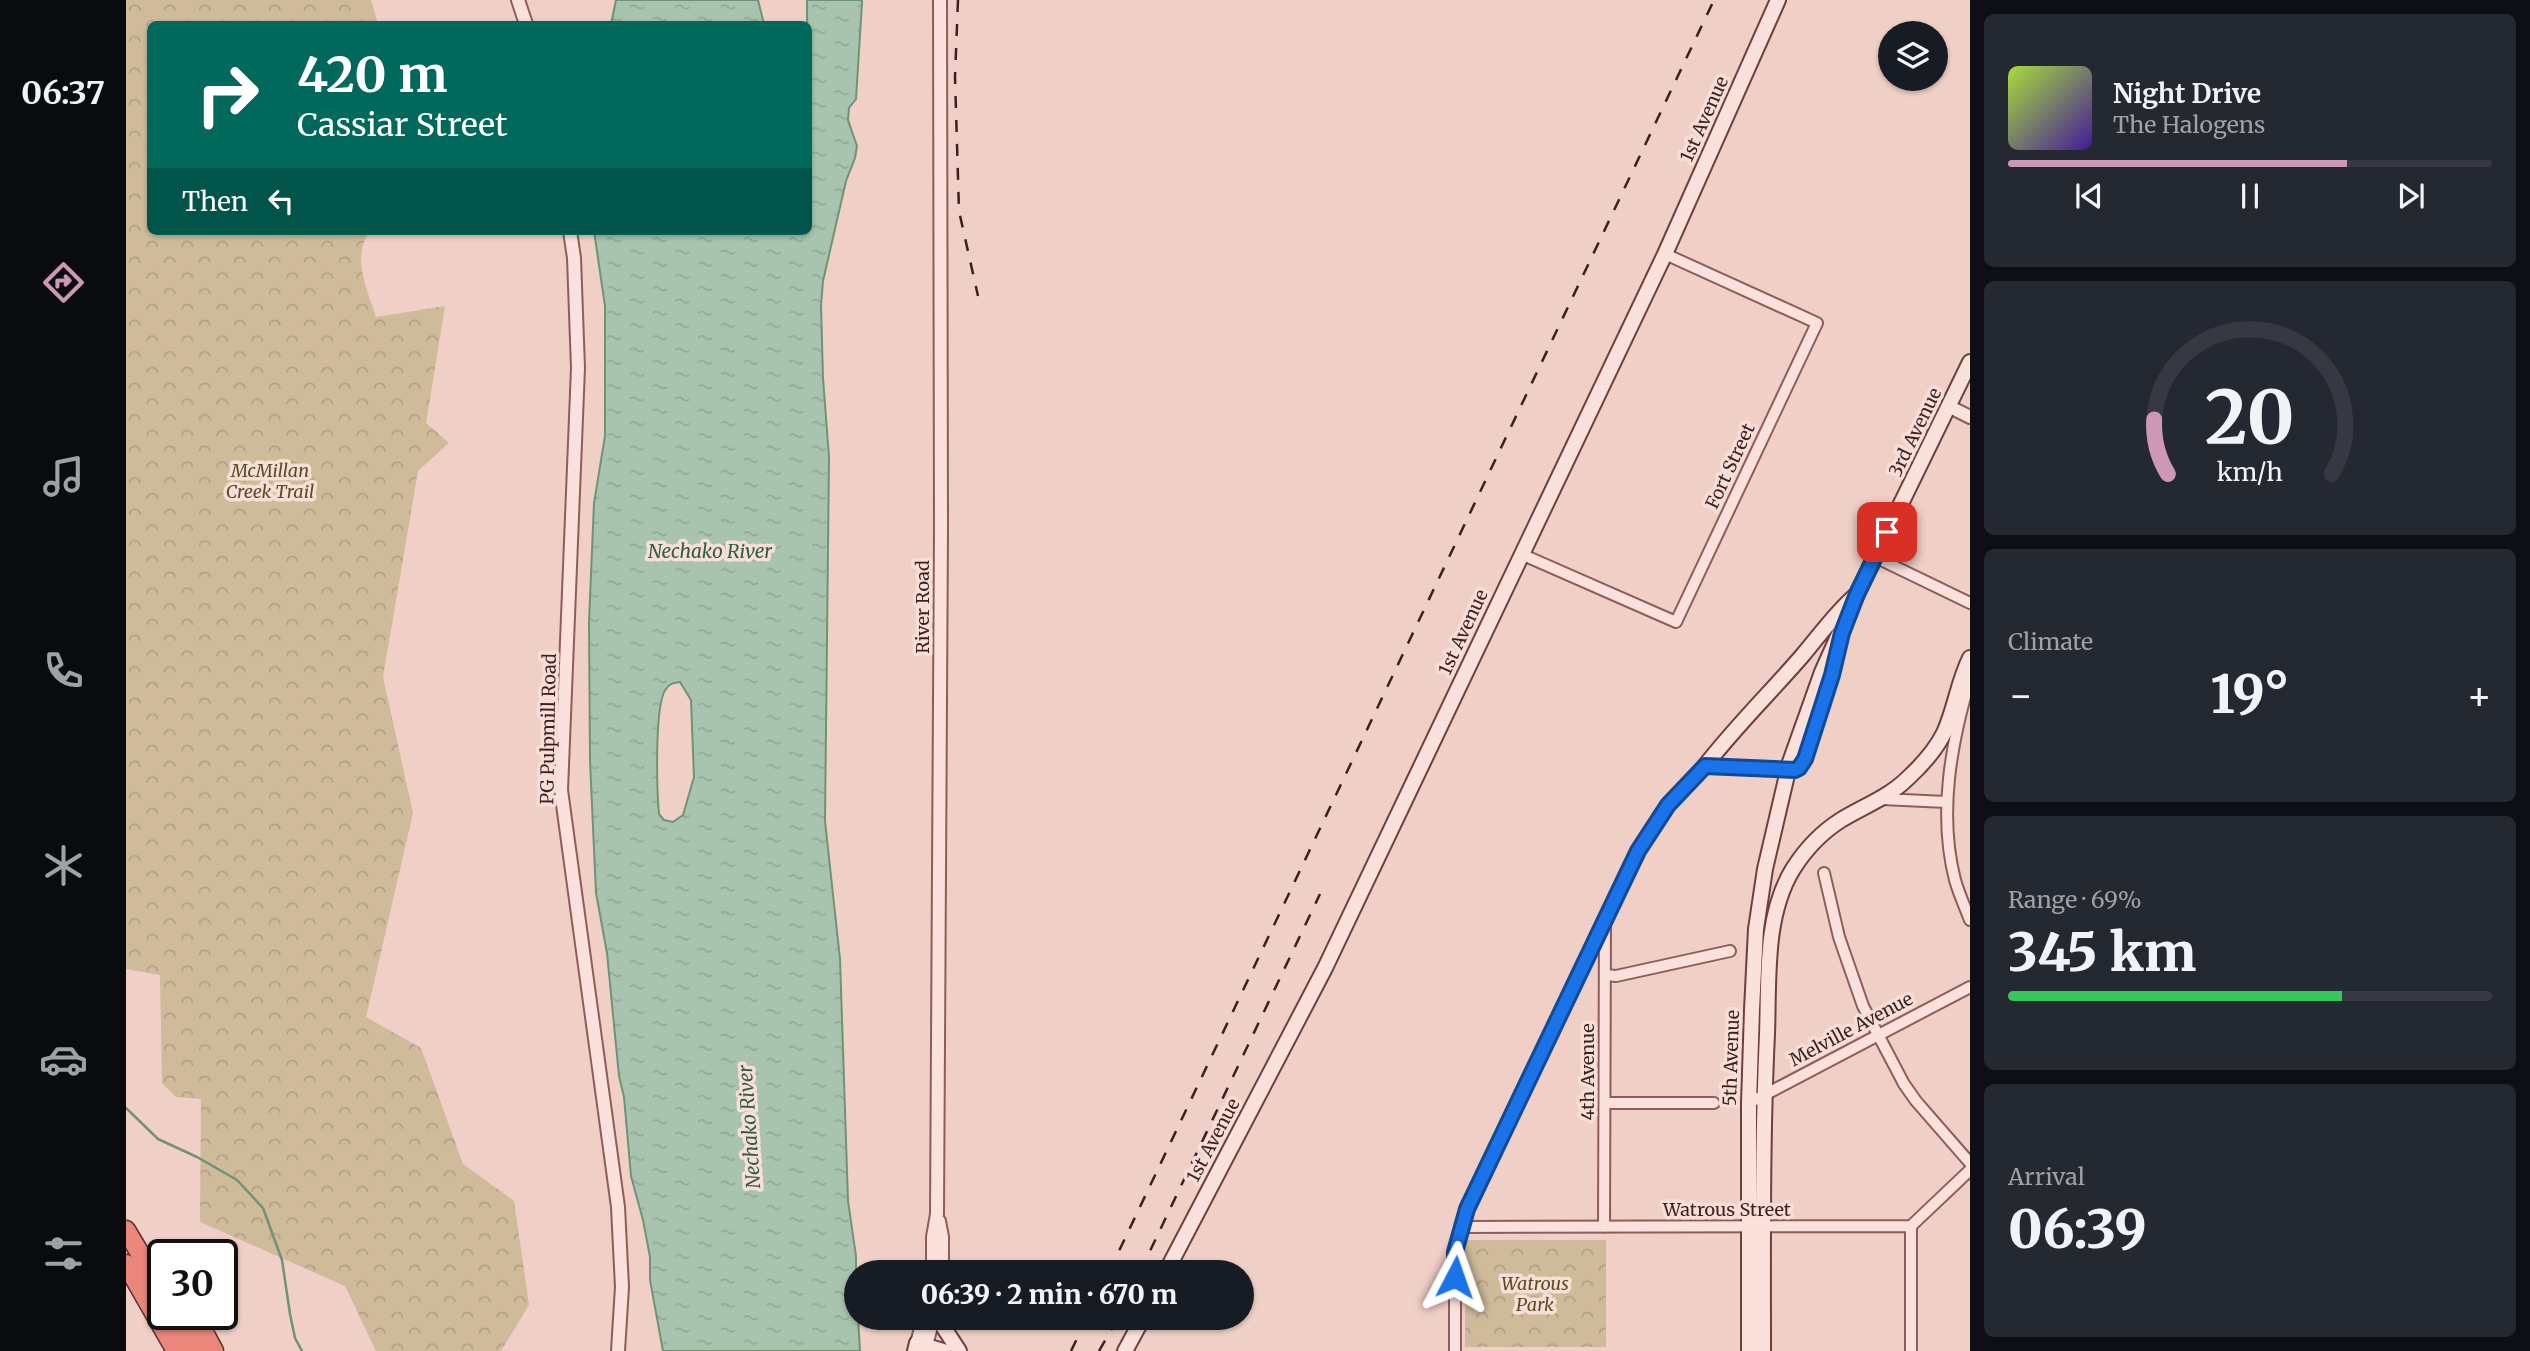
<!DOCTYPE html>
<meta charset="utf-8">
<style>
body{margin:0;font-family:Merriweather,serif;background:#242831;color:#f1f3f6;height:100vh;display:flex;flex-direction:column;font-size:26px;white-space:nowrap}
*{box-sizing:border-box;margin:0}
p{font-size:23px;color:#9ea1a6}
.icon{flex:none;width:38px;height:38px;fill:none;stroke:currentColor;stroke-width:2;stroke-linecap:round;stroke-linejoin:round}
.map{position:relative;flex:1;overflow:hidden}
.drawer{display:flex;flex-direction:column;gap:14px;padding:14px;background:#0d0f14;width:560px}
.drawer>*{flex:none}
.top-card{position:absolute;left:21px;top:21px;width:665px;height:214px;border-radius:10px;box-shadow:0 2px 5px #0004;background:#00695c;color:#fff;overflow:hidden}
.controls{position:absolute;left:1752px;top:21px;display:grid;gap:14px}
.controls a{display:grid;place-items:center;width:70px;height:70px;border-radius:50%;background:#171b24;box-shadow:0 2px 5px #0004;font-size:35px}
.speed{position:absolute;left:21px;top:1239px;display:flex;gap:14px;font-size:35px;font-weight:700;text-align:center}
.speed>*{display:grid;place-content:center;width:91px;height:91px;border-radius:50%;background:#171b24;box-shadow:0 2px 5px #0004;line-height:1}
.speed .limit{border:4px solid #111;border-radius:10px;background:#fff;color:#111}
.pin{position:absolute;display:grid;place-items:center;width:60px;height:60px;color:#fff;margin:-30px;border-radius:14px;box-shadow:0 4px 10px #0006}
.me{position:absolute;width:77px;margin:-38px;rotate:4deg;stroke-linejoin:round;filter:drop-shadow(0 0 5px #0008)}
.turn{display:flex;align-items:center;gap:24px;height:147px;padding:0 35px;font-size:32px}
.turn .icon{width:91px;height:91px;stroke-width:2.5}
.turn b{display:block;font-size:49px;line-height:60px}
.then{display:flex;align-items:center;height:66px;padding:0 35px;background:#0003;gap:14px;font-size:26px}
.big{font-size:52px;font-weight:800;line-height:1.1}
.drawer .card{flex:1;display:flex;flex-direction:column;justify-content:center;gap:10px;min-width:0;padding:0 24px;border-radius:10px;background:#242831}
.drawer .dial{align-items:center;gap:0}
.dial svg{height:182px;overflow:visible;fill:none;stroke:#363941;stroke-width:7;stroke-linecap:round;text-anchor:middle}
.dial text{fill:#f1f3f6;stroke:none}
.song{display:flex;align-items:center;gap:21px}
.cover{width:84px;height:84px;border-radius:10px;background:linear-gradient(135deg,hsl(80 70% 55%),hsl(260 70% 35%))}
.played{height:7px;border-radius:4px;background:linear-gradient(90deg,#cc98b4 70%,#363941 70%)}
.keys{display:flex;justify-content:space-around;direction:ltr}
.heat{display:flex;justify-content:space-between;align-items:center;font-size:38px;direction:ltr}
.charge{height:10px;border-radius:5px;background:linear-gradient(90deg,#34c759 69%,#363941 0)}
.trip{position:absolute;left:718px;top:1260px;width:410px;height:70px;border-radius:35px;background:#171b24;box-shadow:0 2px 5px #0004;font-weight:800;line-height:70px;text-align:center}
main{display:flex;flex:1;min-height:0}
.tab-bar{display:flex;flex-direction:column;width:126px;justify-content:space-around;align-items:center;background:#090b0e;color:#9ea1a6}
.tab-bar .icon{width:49px;height:49px}
.tab-bar .current{color:#cc98b4}
.tab-bar b{font-size:32px;color:#f1f3f6}
.map>svg:first-child{display:block}
</style>
<main>
<nav class="tab-bar">
<b>06:37</b>
<svg class="icon current" aria-label="directions" viewBox="0 0 24 24"><path d="M12 3l9 9-9 9-9-9zM9 14v-3h6M13 9l2 2-2 2"/></svg>
<svg class="icon" aria-label="music" viewBox="0 0 24 24"><path d="M9 18V5l10-2v13"/><circle cx="6" cy="18" r="3"/><circle cx="16" cy="16" r="3"/></svg>
<svg class="icon" aria-label="phone" viewBox="0 0 24 24"><path d="M5 4h4l2 5-3 2q2 4 5 5l2-3 5 2v4C11 20 4 13 5 4z"/></svg>
<svg class="icon" aria-label="climate" viewBox="0 0 24 24"><path d="M12 3v18M4 7l16 10M4 17L20 7"/></svg>
<svg class="icon" aria-label="car" viewBox="0 0 24 24"><path d="M5 17H2v-5l4-1 3-4h7l3 4 3 1v5h-3M9 17h6M6 11h13"/><circle cx="7" cy="17" r="2"/><circle cx="17" cy="17" r="2"/></svg>
<svg class="icon" aria-label="filters" viewBox="0 0 24 24"><path d="M4 7h16M4 17h16"/><circle cx="9" cy="7" r="2"/><circle cx="15" cy="17" r="2"/></svg>
</nav>
<div class="map">
<svg width="1844" height="1351" viewBox="0 0 1844 1351">
<defs>
<pattern id="park-crowns" width="20" height="18" patternUnits="userSpaceOnUse" patternTransform="scale(1.75)"><rect width="20" height="18" fill="#cfbb9a"/><path d="M2 6a3 3 0 1 1 6 0M12 15a3 3 0 1 1 6 0" fill="none" stroke="#b3a084"/></pattern>
<pattern id="water-ripples" width="26" height="14" patternUnits="userSpaceOnUse" patternTransform="scale(1.75)"><rect width="26" height="14" fill="#a8c4ae"/><path d="M2 4q2-2 4 0t4 0M15 11q2-2 4 0t4 0" fill="none" stroke="#92a895"/></pattern>
</defs>
<rect width="100%" height="100%" fill="#f0cfc7"/>
<!-- park -->
<path fill="url(#park-crowns)" d="M0,0H245L252,24H24V231H244C225,258 241,288 250,317L319,306L300,423L323,443L292,471L257,677L287,813L240,1017L295,1048L337,1164L388,1201L403,1305L375,1351H250L219,1286L74,1222L75,1099L50,1097L36,1083L34,975L0,969Z
M1339,1240H1480V1347H1339Z"/>
<!-- water -->
<path fill="url(#water-ripples)" stroke="#6e9377" stroke-width="2" fill-rule="evenodd" d="M490,0H632L638,24H485Z
M681,0H736V3L730,99L723,108L722,120L731,146L729,158L720,181L697,281L695,305L697,378L703,457L699,821L714,959L722,1201L730,1256V1318H732L734,1351H537L524,1280V1257L517,1220L505,1176L498,1097L493,1076L481,953L470,893L464,761L463,622L468,503L479,436V306L468,231H682ZM554,682L565,700L568,777L557,815L547,822L538,820L533,814C531,792 528,704 540,689C544,683 548,683 554,682Z"/>
<g fill="none" stroke-linecap="round" stroke-linejoin="round">
<!-- stream -->
<path stroke="#6e9377" stroke-width="2.5" d="M0,1108L32,1139L71,1157L111,1180L137,1208L156,1260L164,1314L169,1338L176,1351"/>
<defs>
<path id="minor" d="M1395,554L1550,622L1691,323L1539,254
M1749,557L1844,603
M1844,679C1825,743 1812,814 1829,880C1833,894 1839,907 1844,920
M1756,799L1820,802
M1698,873L1713,937L1737,1006L1778,1084L1790,1101L1844,1163
M1480,975L1490,976L1604,951
M1480,1103H1588
M1623,1103L1844,987
M1785,1226V1351
M1336,1227L1785,1226L1844,1170
M1478,1227L1479,921
M1329,1351V1252L1341,1209L1512,851L1543,805L1579,766L1669,770L1673,768L1679,759L1706,675L1713,646"/>
<path id="tertiary" d="M392,0L400,24
M444,231L448,258L452,368L435,790L492,1207L496,1287L492,1351
M1822,406L1844,417
M813,1221L816,1237V1272
M807,1272V1237L811,1214L815,530L814,0
M791,1343L798,1318
M800,1346L807,1318"/>
<path id="secondary" d="M1579,766C1609,727 1644,693 1676,656C1694,635 1709,613 1730,595
M1040,1272L1199,968L1539,254L1652,0
M817,1318L818,1328L833,1351
M789,1351L791,1343L817,1351
M999,1351L1017,1318
M1623,1351V1103L1626,1010L1630,929L1639,869L1664,762L1696,672L1731,594L1844,362
M1637,1351C1637,1245 1636,1140 1641,1034C1643,980 1638,916 1667,869C1679,850 1696,832 1715,820C1738,806 1763,797 1782,778C1795,766 1810,749 1818,733C1829,709 1832,682 1844,658"/>
<path id="trunk" d="M0,1230L37,1292
M0,1264L50,1351
M55,1323L69,1351
M55,1324L80,1336L88,1351"/>
</defs>
<!-- minor casing -->
<use href="#minor" stroke="#8d5d5b" stroke-width="14"/>
<!-- tertiary casing -->
<use href="#tertiary" stroke="#8d5d5b" stroke-width="16"/>
<!-- secondary casing -->
<use href="#secondary" stroke="#6f3e3e" stroke-width="18"/>
<!-- trunk casing -->
<use href="#trunk" stroke="#5b2f30" stroke-width="21"/>
<!-- minor -->
<use href="#minor" stroke="#fae1db" stroke-width="10"/>
<!-- tertiary -->
<use href="#tertiary" stroke="#fae1db" stroke-width="12"/>
<!-- secondary -->
<use href="#secondary" stroke="#fae1db" stroke-width="14"/>
<!-- trunk -->
<use href="#trunk" stroke="#ea867a" stroke-width="18"/>
<!-- rail -->
<path stroke="#3c1f20" stroke-width="2.5" stroke-dasharray="12 12" stroke-linecap="butt" d="M832,0L829,77L833,211L852,296
M983,1272L1588,0
M1014,1272L1194,894
M945,1351L961,1318
M973,1351L992,1318"/>
</g>
<g fill="none" stroke-linecap="round" stroke-linejoin="round">
<defs>
<path id="route" d="M1329,1277V1252L1341,1209L1512,851L1542,805L1579,766L1669,770L1673,768L1679,759L1706,675L1716,633L1731,594L1761,532"/>
</defs>
<!-- route casing -->
<use href="#route" stroke="#114b97" stroke-width="18"/>
<!-- route -->
<use href="#route" stroke="#1a73e8" stroke-width="12"/>
</g>
<g text-anchor="middle" dominant-baseline="central" stroke-width="7" stroke-linejoin="round" paint-order="stroke">
<!-- street labels -->
<g font-size="18" fill="#3c1f20" stroke="#f7ded7">
<text transform="translate(1578 119) rotate(-66)">1st Avenue</text>
<text transform="translate(1789 432) rotate(-64)">3rd Avenue</text>
<text transform="translate(1604 466) rotate(-65)">Fort Street</text>
<text transform="translate(796 607) rotate(-90)">River Road</text>
<text transform="translate(1337 632) rotate(-65)">1st Avenue</text>
<text transform="translate(422 729) rotate(-89)">PG Pulpmill Road</text>
<text transform="translate(1725 1029) rotate(-28)">Melville Avenue</text>
<text transform="translate(1605 1058) rotate(-88)">5th Avenue</text>
<text transform="translate(1461 1072) rotate(-90)">4th Avenue</text>
<text transform="translate(1087 1140) rotate(-62)">1st Avenue</text>
<text x="1601" y="1209">Watrous Street</text>
</g>
<!-- park labels -->
<g font-size="18" font-style="italic" fill="#5a4d25" stroke="#f7ded7">
<text x="144" y="470">McMillan<tspan x="144" dy="21">Creek Trail</tspan></text>
<text x="1409" y="1283">Watrous<tspan x="1409" dy="21">Park</tspan></text>
</g>
<!-- water labels -->
<g font-size="19" font-style="italic" fill="#2e5d43" stroke="#f7ded7">
<text x="584" y="551">Nechako River</text>
<text transform="translate(623 1127) rotate(-94)">Nechako River</text>
</g>
</g>
</svg>
<div class="controls">
<a><svg class="icon" aria-label="layers" viewBox="0 0 24 24"><path d="M12 4l9 5-9 5-9-5zM3 14l9 5 9-5"/></svg></a>
</div>
<div class="speed"><div class="limit">30</div></div>
<div class="pin" style="left:1761px;top:532px;background:#d93025"><svg class="icon" aria-label="arrive" viewBox="0 0 24 24"><path d="M6 21V4h12l-3 4 3 4H6"/></svg></div>
<svg class="me" style="left:1329px;top:1277px" viewBox="-20 -20 40 40"><path d="M0-17L14 15 0 8-14 15z" fill="#1a73e8" stroke="#fff" stroke-width="4"/></svg>
<div class="trip">06:39 · 2 min · 670 m</div>
<div class="top-card">
<div class="turn"><svg class="icon" aria-label="right" viewBox="0 0 24 24"><path d="M7 20v-9h11M14 6l5 5-5 5"/></svg><div><b>420 m</b>Cassiar Street</div></div>
<div class="then">Then<svg class="icon" aria-label="left" viewBox="0 0 24 24"><path d="M17 20v-9H6M10 6l-5 5 5 5"/></svg></div>
</div>
</div>
<section class="drawer">
<div class="card">
<div class="song"><i class="cover"></i><div><b>Night Drive</b><p>The Halogens</p></div></div>
<div class="played"></div>
<div class="keys"><svg class="icon" aria-label="previous" viewBox="0 0 24 24"><path d="M18 5L8 12l10 7zM5 5v14"/></svg><svg class="icon" aria-label="pause" viewBox="0 0 24 24"><path d="M8 5v14M16 5v14"/></svg><svg class="icon" aria-label="next" viewBox="0 0 24 24"><path d="M6 5l10 7-10 7zM19 5v14"/></svg></div>
</div>
<div class="card dial"><svg viewBox="0 0 100 80">
<path d="M14 69A42 42 0 1 1 86 69"/>
<path d="M14 69A42 42 0 0 1 8 45" stroke="#cc98b4"/>
<text x="50" y="56" font-size="32" font-weight="700">20</text>
<text x="50" y="72" font-size="11">km/h</text>
</svg></div>
<div class="card"><p>Climate</p>
<div class="heat"><a>−</a><b class="big">19°</b><a>+</a></div>
</div>
<div class="card"><p>Range · 69%</p><b class="big">345 km</b><div class="charge"></div></div>
<div class="card"><p>Arrival</p><b class="big">06:39</b></div>
</section>
</main>
